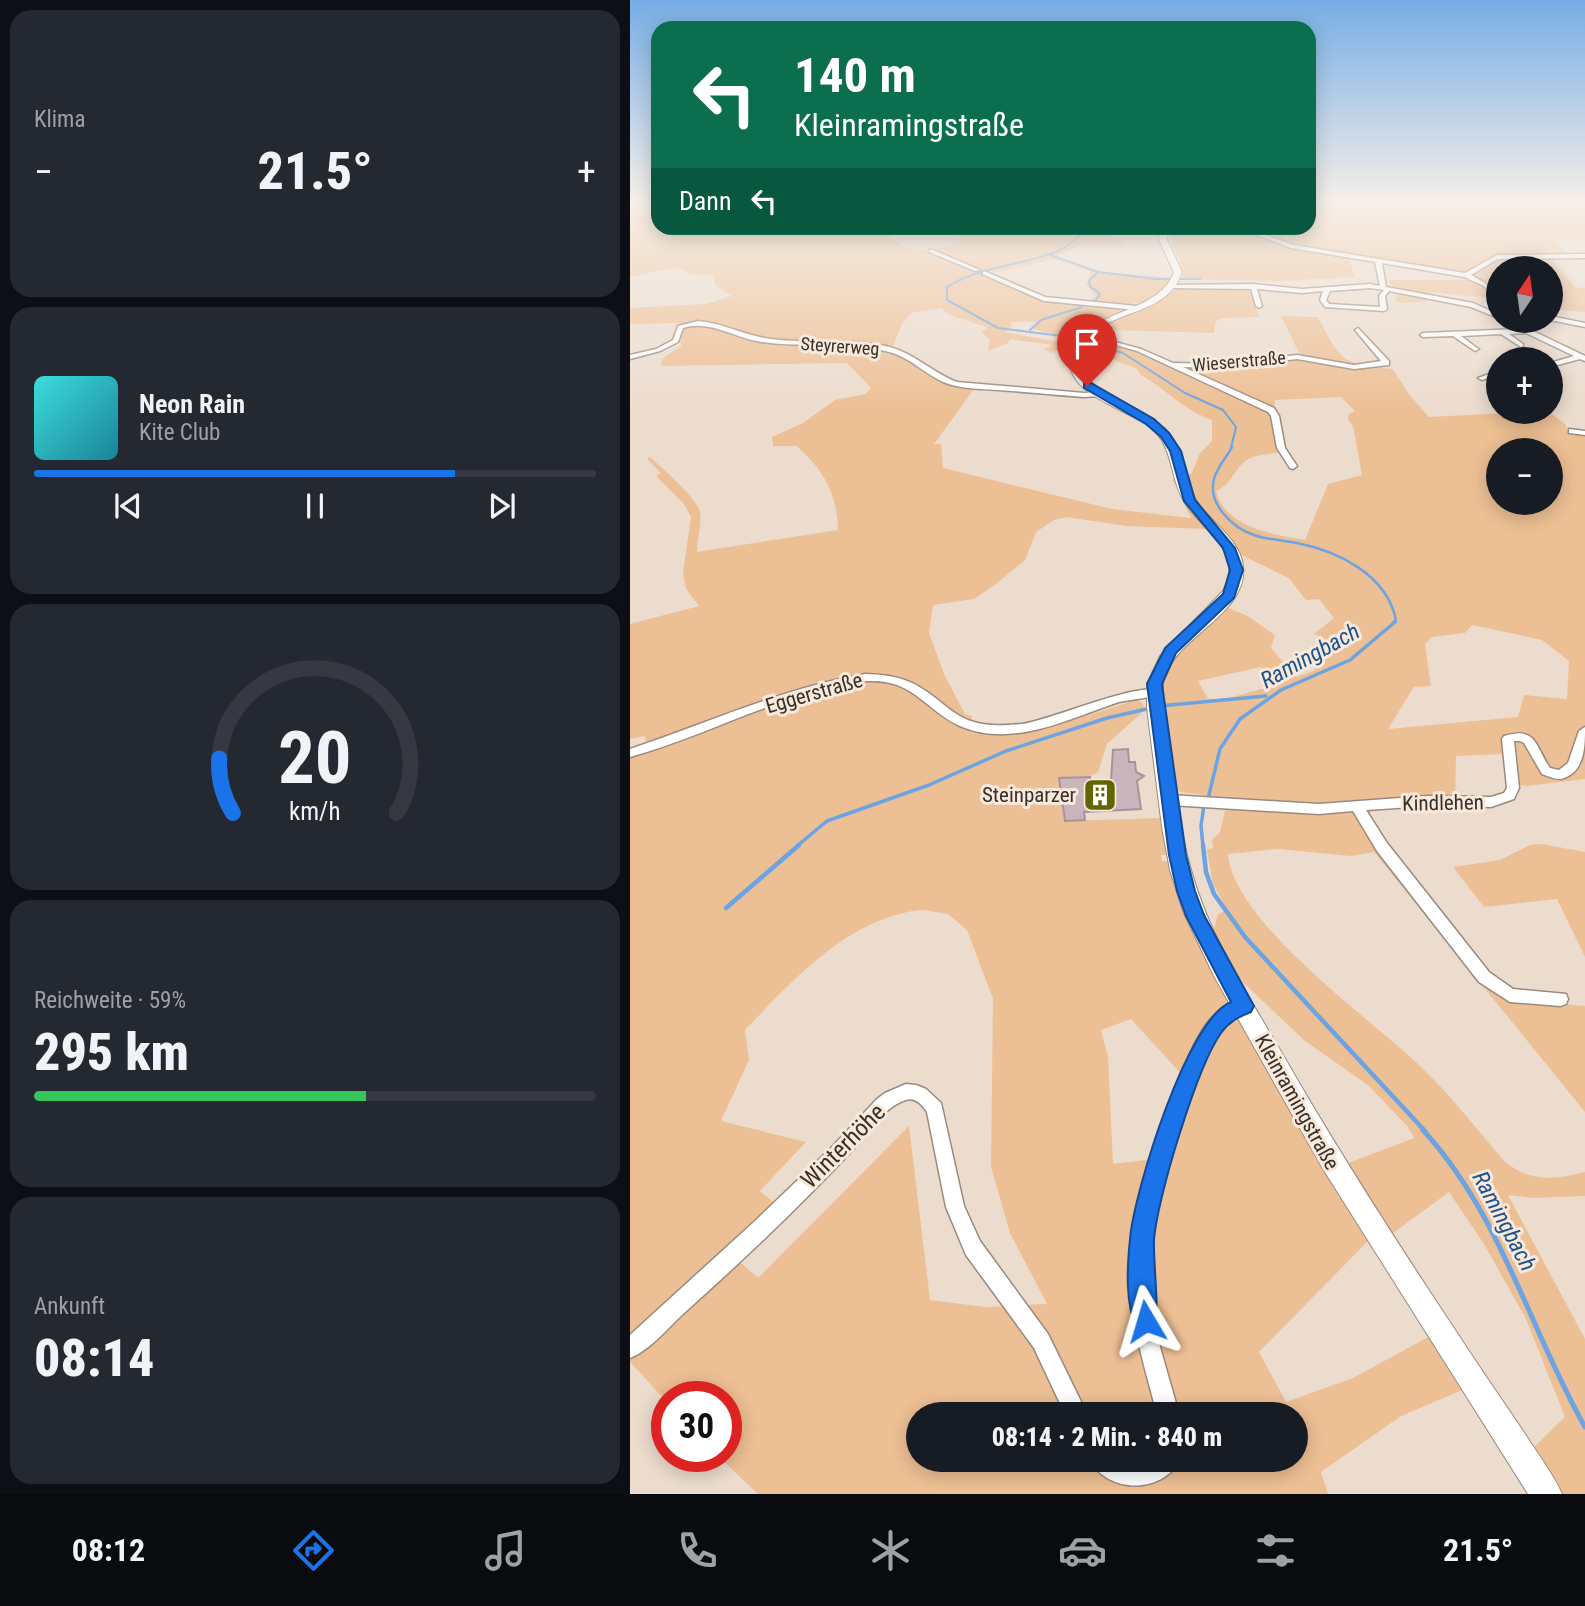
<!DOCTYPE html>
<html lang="de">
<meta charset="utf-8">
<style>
body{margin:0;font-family:"Roboto Condensed",sans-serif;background:#242831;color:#f1f3f6;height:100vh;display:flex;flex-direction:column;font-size:26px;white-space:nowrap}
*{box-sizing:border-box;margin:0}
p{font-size:23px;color:#9ea1a6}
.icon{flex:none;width:38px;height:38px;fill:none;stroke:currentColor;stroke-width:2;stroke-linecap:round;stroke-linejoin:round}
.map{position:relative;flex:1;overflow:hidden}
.details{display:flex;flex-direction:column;gap:10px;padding:10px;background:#0d0f14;width:630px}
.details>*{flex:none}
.hud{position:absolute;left:21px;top:21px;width:665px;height:214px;border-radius:21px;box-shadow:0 4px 18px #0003;background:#0b6e4f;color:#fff;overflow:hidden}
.needle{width:46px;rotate:13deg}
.tools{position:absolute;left:856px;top:256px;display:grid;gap:14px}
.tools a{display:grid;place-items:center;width:77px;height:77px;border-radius:50%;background:#171b24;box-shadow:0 4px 18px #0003;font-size:35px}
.speed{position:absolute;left:21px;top:1381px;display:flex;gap:14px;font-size:35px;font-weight:700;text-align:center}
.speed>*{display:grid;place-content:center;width:91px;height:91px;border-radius:50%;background:#171b24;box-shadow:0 4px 18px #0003;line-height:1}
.speed .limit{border:10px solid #d22;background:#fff;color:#111}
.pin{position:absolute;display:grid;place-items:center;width:60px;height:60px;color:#fff;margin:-72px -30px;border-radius:50% 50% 50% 0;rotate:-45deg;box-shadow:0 0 7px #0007}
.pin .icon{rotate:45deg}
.me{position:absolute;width:77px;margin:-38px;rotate:353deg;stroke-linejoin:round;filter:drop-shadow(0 0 5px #0008)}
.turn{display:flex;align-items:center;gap:24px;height:147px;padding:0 28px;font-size:32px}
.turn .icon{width:91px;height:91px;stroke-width:2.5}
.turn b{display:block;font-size:49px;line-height:60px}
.then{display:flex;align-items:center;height:66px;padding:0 28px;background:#0003;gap:14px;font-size:26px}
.big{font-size:52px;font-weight:800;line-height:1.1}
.details .tile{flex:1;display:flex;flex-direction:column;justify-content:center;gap:10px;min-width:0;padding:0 24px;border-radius:21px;background:#242831}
.details .dial{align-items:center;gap:0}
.dial svg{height:182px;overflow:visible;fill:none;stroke:#363941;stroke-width:7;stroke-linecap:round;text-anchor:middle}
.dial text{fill:#f1f3f6;stroke:none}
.song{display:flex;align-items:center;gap:21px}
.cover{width:84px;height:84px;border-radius:10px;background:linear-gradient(135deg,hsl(180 70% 55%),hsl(190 70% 35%))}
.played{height:7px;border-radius:4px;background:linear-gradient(90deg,#1a73e8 75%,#363941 75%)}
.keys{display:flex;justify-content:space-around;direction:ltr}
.heat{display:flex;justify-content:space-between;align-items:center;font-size:38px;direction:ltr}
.charge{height:10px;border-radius:5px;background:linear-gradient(90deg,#34c759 59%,#363941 0)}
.trip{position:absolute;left:276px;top:1402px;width:402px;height:70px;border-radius:35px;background:#171b24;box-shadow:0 4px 18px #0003;font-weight:800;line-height:70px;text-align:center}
.tabs{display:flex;height:112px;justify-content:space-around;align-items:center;background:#090b0e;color:#9ea1a6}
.tabs .icon{width:49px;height:49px}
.tabs .current{color:#1a73e8}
.tabs b{font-size:32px;color:#f1f3f6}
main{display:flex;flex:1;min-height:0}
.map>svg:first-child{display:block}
</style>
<main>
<section class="details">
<div class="tile"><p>Klima</p>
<div class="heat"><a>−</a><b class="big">21.5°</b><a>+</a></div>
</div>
<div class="tile">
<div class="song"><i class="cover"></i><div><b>Neon Rain</b><p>Kite Club</p></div></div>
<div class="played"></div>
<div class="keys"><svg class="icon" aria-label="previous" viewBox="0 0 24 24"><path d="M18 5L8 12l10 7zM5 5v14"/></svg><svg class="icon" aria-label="pause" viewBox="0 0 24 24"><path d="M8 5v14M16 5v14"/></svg><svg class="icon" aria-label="next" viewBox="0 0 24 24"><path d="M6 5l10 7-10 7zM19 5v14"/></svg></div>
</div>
<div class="tile dial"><svg viewBox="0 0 100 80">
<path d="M14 69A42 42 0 1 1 86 69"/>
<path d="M14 69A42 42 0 0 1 8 45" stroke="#1a73e8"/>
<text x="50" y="56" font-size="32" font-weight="700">20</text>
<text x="50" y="72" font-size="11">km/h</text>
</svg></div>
<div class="tile"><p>Reichweite · 59%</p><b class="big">295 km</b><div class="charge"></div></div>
<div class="tile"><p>Ankunft</p><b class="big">08:14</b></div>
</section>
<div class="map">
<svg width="955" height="1494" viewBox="0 0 955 1494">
<rect width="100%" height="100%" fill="#ecdcce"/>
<!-- green -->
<path fill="#edbf94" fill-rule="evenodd" d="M0,203H28V228H257C265,254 304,255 325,242C333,237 332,232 339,228H513L504,234L477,233L497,244L450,246L427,255L428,258L474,272L545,278C528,309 490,305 459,305L458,302L465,296L456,285L461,271L424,259L371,272L346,270L418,301L501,309L445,339L403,329L409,322H381L382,325L375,332L441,344L421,353L414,349L421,345L380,339L378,343L358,351L360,340L351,332L359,328L320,315L311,308L281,313L272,324L261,351L299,375L344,389L304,444H311L313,468L482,509L561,518L542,479L546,480L564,515L576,529L497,526L436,517L424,520L406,532L395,560L366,584L344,599L303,605L299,633L314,674L335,714L342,716L340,732C399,737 450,718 505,700L512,702L515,710L477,744L468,772L460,776L428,778L434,821L532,818L536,855H531L532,861H537L566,932L598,994L597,1000L607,1017L611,1019L739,1240L629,1352L656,1402L723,1378L802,1335L837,1388L771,1416L691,1472L698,1494H128L88,1456H96V1396H37V1402L0,1362V756L17,751L15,736L0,739V624L69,606L56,589L53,573L61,517L54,504L26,476L31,473L17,459L20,457C32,468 66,497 70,512C72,523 67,540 67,552L208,530C207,493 194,471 167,446H143L142,437L173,423L205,400L235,394L241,388L217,363L31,366L33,358L51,346L50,323L0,324V308L76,304L102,296L86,286L82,275L60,274L46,267L0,277ZM293,910L318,914L337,930L363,999L361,1167L380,1233L417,1304L355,1307L300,1300L279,1126L128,1278L98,1251L146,1204L130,1191L176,1142L91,1121L119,1060L115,1030C162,981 221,915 293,910ZM501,1019L554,1077L524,1159L483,1164L478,1057L471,1030ZM289,1414H667V1460H289Z
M679,203H955V239L924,241L939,255L955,256V259L920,258L945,287L955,288V312L921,309L920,268H868V299L799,292L796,302L769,303L765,299L769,292L760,284V280H843L834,275L718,257L725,277L648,281L553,279C555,260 536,246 542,228H679Z
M617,287L629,317L591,318L586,321L584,333L482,330L472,338L543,364H596L670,355L651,316L688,317C711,362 712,364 763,369L778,393L799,417L918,411L935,424L940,434L955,435V779L897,786L882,784L873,754L826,756L825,805L788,804L741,811L738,818L794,894L881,1000L955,1006V1112L744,852L721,856L648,849L598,854C603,922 741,1019 790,1066C821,1095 847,1130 875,1162C900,1182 925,1180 955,1172V1196L901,1198L878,1195L955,1339V1494H932L902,1449L935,1417L896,1319L854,1244L819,1192L759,1236L713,1165L784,1138L778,1127L738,1085L675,1041L602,972L583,933L588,914L597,910L583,884L577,850L583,848L582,840L590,832L598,798L551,792L545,788C534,760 524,684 541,660C554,640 578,623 595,607L616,615L645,635L641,648L666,677L683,671L709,646L684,634L704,618L689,599L676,600L659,578L607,553L560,495L555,475L562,473L570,453L582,441V420C556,411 535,389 511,375L506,368L453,349L462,336L479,324L549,288ZM711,397L725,411L719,414L718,420L723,426L732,475L698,484L675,540C643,534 595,528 586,491C601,484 602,474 613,463C623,453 642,455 656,451L644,408L645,400ZM868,450H920V502H868ZM842,625L912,640L939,661L937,699L894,695L888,717L758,729L784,687L801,686L795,644L802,637L835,633ZM631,667L645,685L596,699H578L568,681Z
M912,844L955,852V957L927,899L854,907L823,867L870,860L900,845Z"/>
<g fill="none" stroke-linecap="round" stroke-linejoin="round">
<!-- stream-far4 -->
<path stroke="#6ca3e2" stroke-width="2" d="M460,228C450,235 439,246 428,251C391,266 350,266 317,287V300L368,328L439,337L493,353L555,393L593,410L606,427L601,448
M418,254L468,272L459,281L460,286L470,294L464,303
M468,272L526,279H570
M400,330L411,320L452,307"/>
<!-- stream-far3 -->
<path stroke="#6ca3e2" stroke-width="2.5" d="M602,447C597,457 587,467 584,479C577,504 603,528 624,535C638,540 653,540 667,543C708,551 757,575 766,620L763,623"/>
<!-- stream-far2 -->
<path stroke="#6ca3e2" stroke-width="3.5" d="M529,706L636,696
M578,799L590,749L610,719L651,690L720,660L765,622
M167,846L197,821L299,785L376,751L477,718L521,708
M573,846L571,826L574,805"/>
<!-- stream-far1 -->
<path stroke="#6ca3e2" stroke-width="4.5" d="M573,845L576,872L584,894L615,937L795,1131
M96,908L169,845"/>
<!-- stream -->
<path stroke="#6ca3e2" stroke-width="5" d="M793,1130C871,1215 899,1328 955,1427"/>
</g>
<!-- building -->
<path fill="#cab5bc" stroke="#a7939a" stroke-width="2" d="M498,749L499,762H505L506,772L514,776L507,781L511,809L454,812L455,820L435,821L429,778L460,777L461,782L481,781L483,750Z"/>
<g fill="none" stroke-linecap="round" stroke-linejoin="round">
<defs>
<path id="minor" d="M609,228H615L664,245L835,273L867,255L955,254V258L868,259L841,275C854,282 868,289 868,306L854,286L834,277L752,263L756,287L843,303L868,314V318L841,307L759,291L755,296L757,309L754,311L695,307L690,300L693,291L672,293L627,289L632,306L629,308L626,306L621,289L541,288L543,285L623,284L672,289L740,284L750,286L745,262L661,248ZM740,288L754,290L749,296L750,307L699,304L696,300L700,291Z
M299,250H303L350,270L345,271L299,252Z
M354,271L415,297L507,306L510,308L507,310L414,301L352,274Z
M920,316L955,323V327L920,320Z
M873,320H882L896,327L910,320H919L901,330L955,356V361L950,359L920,367V363L944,356L896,333L879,334L893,344V346L891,347L871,334L831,336L847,348L849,349L845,351L823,336L793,337L790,335L793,333L889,329Z
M68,321C93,323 116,336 141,339C180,344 221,338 260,347C285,354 303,373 327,382L454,393L470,392L474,394L470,396L454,397C425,395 397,392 368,390C354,389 339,389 326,386C300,381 284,358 259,352C216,340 169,349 126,341C101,336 78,320 53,328L48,342L30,351L0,359V355L26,349L43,340L48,326Z
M728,328L759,361V365L724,369L667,359L589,368L553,367L644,408L649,416L655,448L667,466L663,469L660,468L647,448L641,416L638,412L507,351L453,336L456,334L511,349L543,363L589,364L667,355L724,365L751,361L725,330Z
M868,371V375L852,380L848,378Z
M939,429L955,431V435L939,433Z
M235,674C268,675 283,680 308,700C319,709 331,719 344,722C360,727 377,725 392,724C419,721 514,679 530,692C521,699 502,699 489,702C440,718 383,749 330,726C293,709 285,679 237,681C211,682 184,691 160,699C106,717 54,742 0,757V749C78,723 153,688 235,674Z
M955,727C955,745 955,771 934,778C928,781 918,776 912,774L894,743L890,741H884L889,788L884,799L861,807L797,806L736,810L757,843L859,972L883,989L936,994L938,999L936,1004L930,1006L880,1002L849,982L747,851L723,811L689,814L540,805L535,803L534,800L535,797L540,795L689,804L797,796L861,797L874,793L877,788L872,739L874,736C907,726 905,746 920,768L929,770L938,763L949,731Z
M613,999L619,1001L621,1006L619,1011L604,1017L590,1032L575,1056L530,1190L521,1238V1295L530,1347L549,1414H527C517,1375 504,1335 501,1295C497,1226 520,1168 542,1104C552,1076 560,1046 578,1022C588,1010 598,1004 613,999Z
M276,1084L286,1085L296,1089L311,1103L334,1206L350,1241L418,1334L457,1414H435L404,1348L336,1255L316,1207L297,1112C292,1105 286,1097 276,1100C253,1106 234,1139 218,1155C166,1210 110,1263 53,1314C37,1329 20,1350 0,1358V1335L125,1221L202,1147L247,1099L255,1093Z
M460,1460H485C499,1474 512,1475 526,1460H550C532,1494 478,1494 460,1460Z"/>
<path id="secondary" d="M530,228H538L537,240L552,272C536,320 476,306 455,345C431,390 517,407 538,432C555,452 553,479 566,500C580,523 610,538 613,566C619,613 546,637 534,678C528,704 546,795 551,826C566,916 607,977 653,1055C712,1158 777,1258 843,1357C862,1386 882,1414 901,1443C912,1460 924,1476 932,1494H898L693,1169L584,976L553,911L540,870L532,827L517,708V684L530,656L593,591C598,581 601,572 598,561C592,537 566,522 554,501C539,476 544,445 519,426C499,411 436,393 441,361C449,305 527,319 544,272L529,240Z"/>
</defs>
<!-- minor casing -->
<use href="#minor" stroke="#998a7e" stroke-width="3"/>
<!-- secondary casing -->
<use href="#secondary" stroke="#998a7e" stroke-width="2"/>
<!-- minor -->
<use href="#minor" fill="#fff" fill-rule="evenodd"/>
<!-- secondary -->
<use href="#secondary" fill="#fff" fill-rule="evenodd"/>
</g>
<!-- sky -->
<linearGradient id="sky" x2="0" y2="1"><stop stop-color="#76ade6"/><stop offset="0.49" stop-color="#f6efe9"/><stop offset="1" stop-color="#f6efe9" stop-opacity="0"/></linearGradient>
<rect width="955" height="412" fill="url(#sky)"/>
<!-- route -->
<path fill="#1a73e8" stroke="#114b97" stroke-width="2" d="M454,383H461L524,419L539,433L551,451L565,500L605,548L613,570L604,598L546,653L532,684L556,855L565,891L574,915L624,1006L621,1012C608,1017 599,1022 591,1033C567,1067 527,1198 524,1240C523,1261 530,1317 525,1330L516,1334L507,1330C495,1303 497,1268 500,1239C504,1192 557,1019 601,1002L556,916L547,891L539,855L517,684L535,648L593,594L600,570L593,548L554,501L540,451L531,437L516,424L454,388Z"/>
<!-- icons -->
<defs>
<symbol id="building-square" viewBox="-11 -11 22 22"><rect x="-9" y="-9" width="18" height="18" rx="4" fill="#636500" stroke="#f9e9db"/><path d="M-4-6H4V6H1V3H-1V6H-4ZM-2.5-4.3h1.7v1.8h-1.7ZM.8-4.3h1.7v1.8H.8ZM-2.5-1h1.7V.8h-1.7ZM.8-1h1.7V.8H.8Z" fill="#fff"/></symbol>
</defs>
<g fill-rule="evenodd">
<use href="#building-square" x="451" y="776" width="38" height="38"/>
</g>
<g text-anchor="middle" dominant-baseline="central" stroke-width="6" stroke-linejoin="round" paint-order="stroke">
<!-- far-street labels -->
<g font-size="18" fill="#37312c" stroke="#f9e9db">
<text transform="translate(210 346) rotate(4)">Steyrerweg</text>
<text transform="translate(609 361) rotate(-5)">Wieserstraße</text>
</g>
<!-- street labels -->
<g font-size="21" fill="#37312c" stroke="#f9e9db">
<text transform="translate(184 693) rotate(-16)">Eggerstraße</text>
<text transform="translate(813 803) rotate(-1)">Kindlehen</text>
<text transform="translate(667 1102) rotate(61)">Kleinramingstraße</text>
</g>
<!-- poi labels -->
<g font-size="21" fill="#37312c" stroke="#f9e9db" text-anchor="end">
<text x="446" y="795">Steinparzer</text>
</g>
<!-- water labels -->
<g font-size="23" font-style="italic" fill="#1c538e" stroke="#f9e9db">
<text transform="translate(680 656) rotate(-29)">Ramingbach</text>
<text transform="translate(874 1221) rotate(62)">Ramingbach</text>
</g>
<!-- near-street labels -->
<g font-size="24" fill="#37312c" stroke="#f9e9db">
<text transform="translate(213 1146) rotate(-45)">Winterhöhe</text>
</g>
</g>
</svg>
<div class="tools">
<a><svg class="needle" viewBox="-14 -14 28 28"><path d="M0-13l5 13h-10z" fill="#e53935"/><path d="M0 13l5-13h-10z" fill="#9ea1a6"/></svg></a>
<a>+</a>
<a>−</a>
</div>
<div class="speed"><div class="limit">30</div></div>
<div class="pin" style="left:457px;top:386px;background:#d93025"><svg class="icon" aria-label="arrive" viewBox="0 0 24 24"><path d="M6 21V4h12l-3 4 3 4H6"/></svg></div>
<svg class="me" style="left:516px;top:1321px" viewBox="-20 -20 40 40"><path d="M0-17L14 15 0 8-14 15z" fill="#1a73e8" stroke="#fff" stroke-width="4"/></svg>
<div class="trip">08:14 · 2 Min. · 840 m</div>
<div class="hud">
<div class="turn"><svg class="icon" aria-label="left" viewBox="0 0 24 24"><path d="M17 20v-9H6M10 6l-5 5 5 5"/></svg><div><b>140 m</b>Kleinramingstraße</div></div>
<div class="then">Dann<svg class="icon" aria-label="left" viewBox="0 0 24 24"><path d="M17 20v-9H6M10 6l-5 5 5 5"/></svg></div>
</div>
</div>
</main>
<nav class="tabs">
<b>08:12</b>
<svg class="icon current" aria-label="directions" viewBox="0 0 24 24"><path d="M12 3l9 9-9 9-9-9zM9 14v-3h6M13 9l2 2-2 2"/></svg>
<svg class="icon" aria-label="music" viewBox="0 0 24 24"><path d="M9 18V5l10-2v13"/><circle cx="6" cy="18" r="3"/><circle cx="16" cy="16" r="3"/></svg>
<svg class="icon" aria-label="phone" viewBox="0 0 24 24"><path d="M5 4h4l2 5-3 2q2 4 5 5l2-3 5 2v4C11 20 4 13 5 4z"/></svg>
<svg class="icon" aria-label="climate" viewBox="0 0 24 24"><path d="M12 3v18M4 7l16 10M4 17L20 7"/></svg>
<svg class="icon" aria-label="car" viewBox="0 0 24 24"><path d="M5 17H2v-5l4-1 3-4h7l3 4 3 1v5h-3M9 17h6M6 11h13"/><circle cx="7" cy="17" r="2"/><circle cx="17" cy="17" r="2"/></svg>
<svg class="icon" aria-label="filters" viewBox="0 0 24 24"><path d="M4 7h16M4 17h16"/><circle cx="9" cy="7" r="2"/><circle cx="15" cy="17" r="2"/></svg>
<b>21.5°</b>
</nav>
